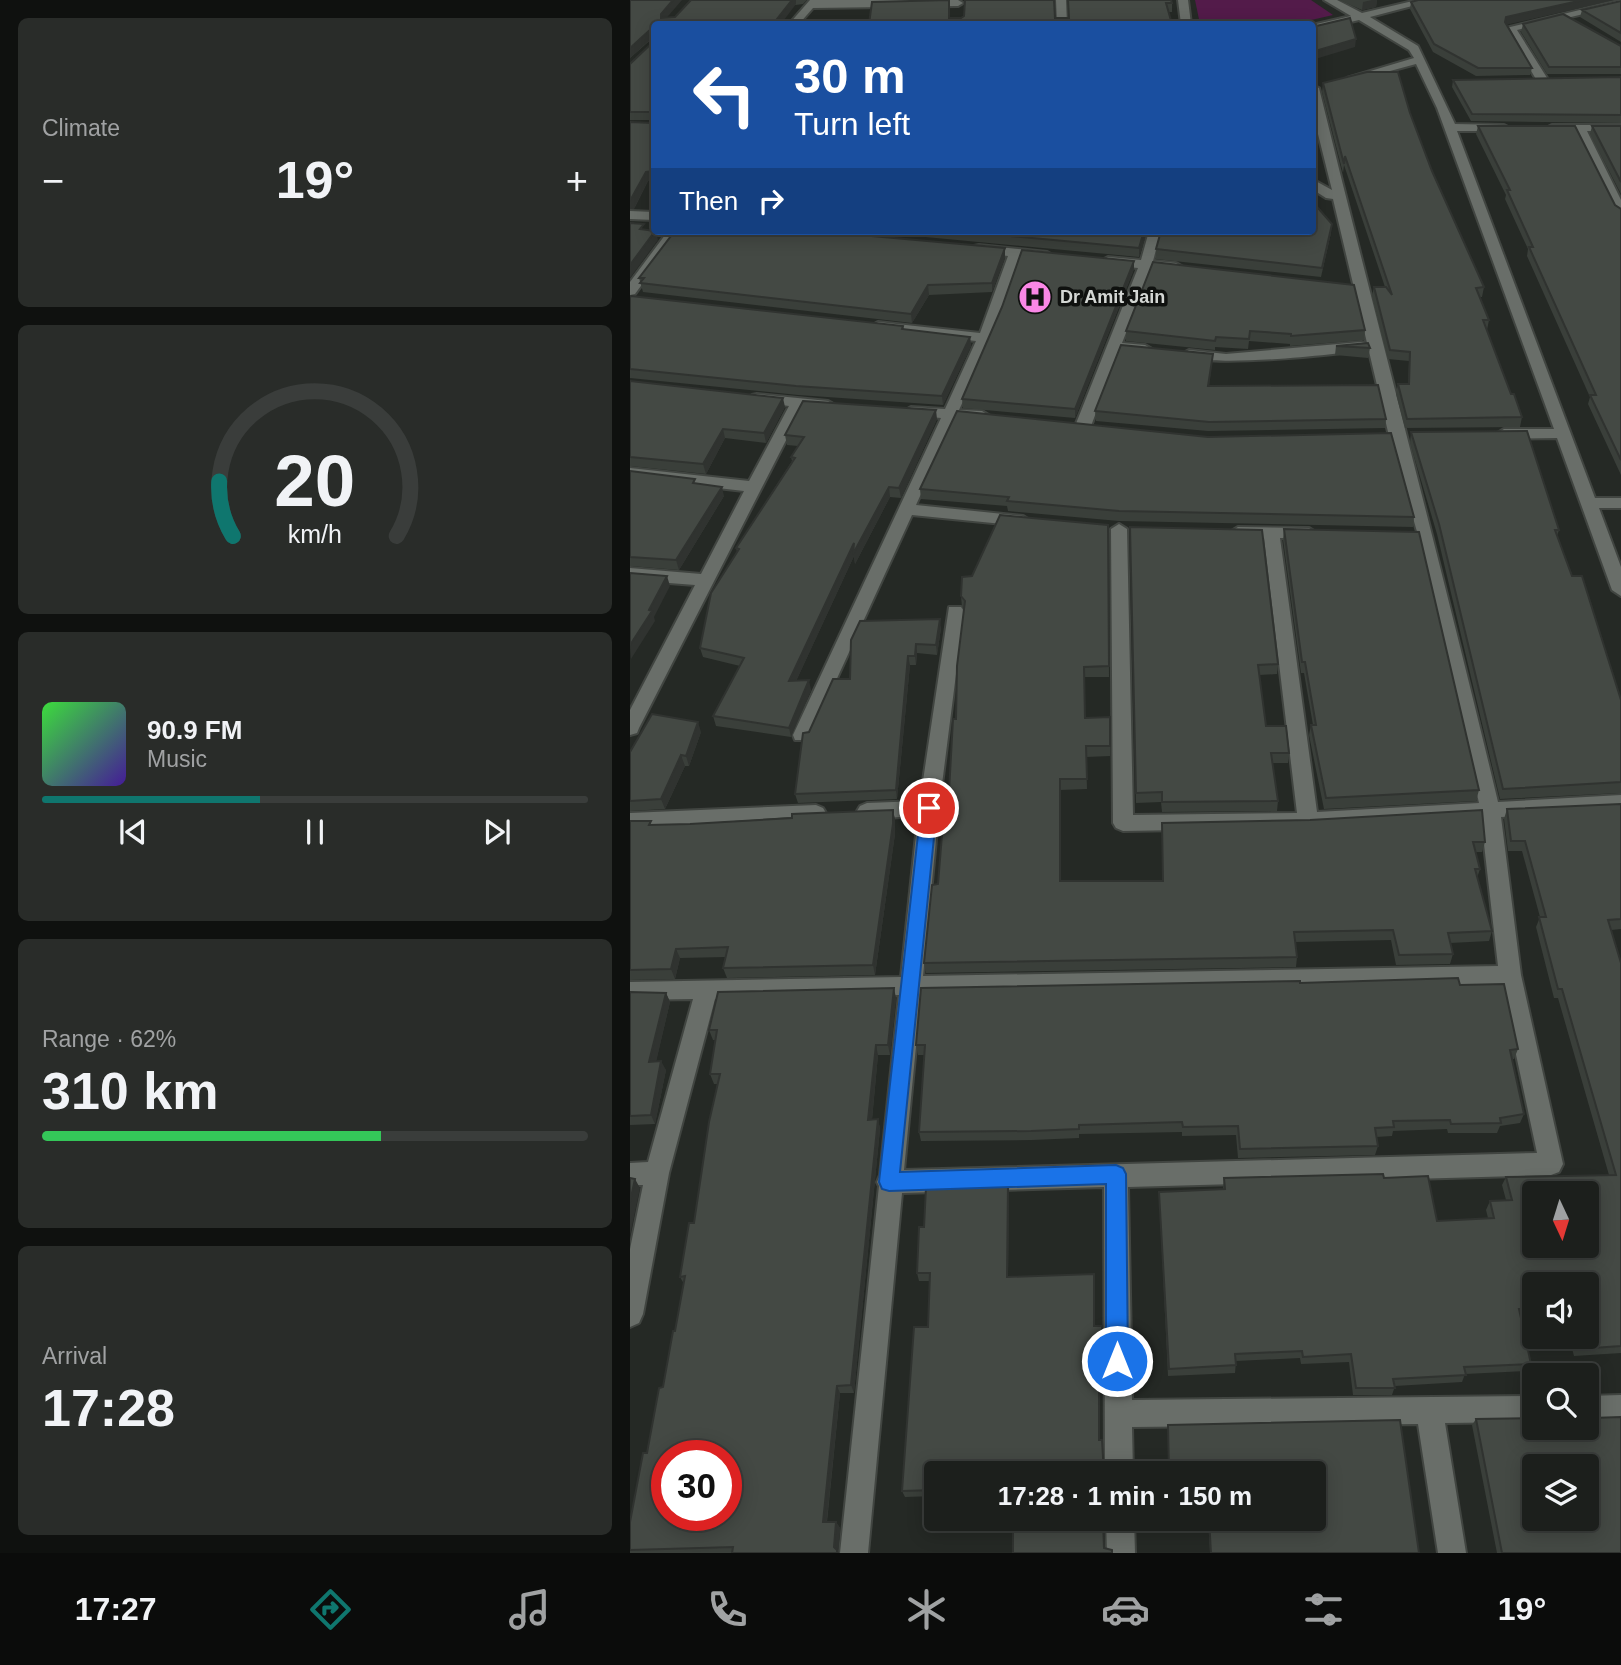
<!DOCTYPE html>
<meta charset="utf-8">
<style>
body{margin:0;font-family:Helvetica,sans-serif;background:#292c29;color:#f1f3f6;height:100vh;display:flex;flex-direction:column;font-size:26px;white-space:nowrap}
*{box-sizing:border-box;margin:0}
p{font-size:23px;color:#a0a2a3}
.icon{flex:none;width:38px;height:38px;fill:none;stroke:currentColor;stroke-width:2;stroke-linecap:round;stroke-linejoin:round}
.map{position:relative;flex:1;overflow:hidden}
.drawer{display:flex;flex-direction:column;gap:18px;padding:18px;background:#0f110f;width:630px}
.drawer>*{flex:none}
.top-card{position:absolute;left:21px;top:21px;width:665px;height:214px;border-radius:7px;box-shadow:0 4px 18px #0003,0 0 0 2px #3a3d3b;background:#1a4fa0;color:#fff;overflow:hidden}
.needle{width:46px;rotate:176deg}
.tools{position:absolute;left:892px;top:1181px;display:grid;gap:14px}
.tools a{display:grid;place-items:center;width:77px;height:77px;border-radius:7px;background:#1c1f1c;box-shadow:0 4px 18px #0003,0 0 0 2px #3a3d3b;font-size:35px}
.speed{position:absolute;left:21px;top:1440px;display:flex;gap:14px;font-size:35px;font-weight:700;text-align:center}
.speed>*{display:grid;place-content:center;width:91px;height:91px;border-radius:50%;background:#1c1f1c;box-shadow:0 4px 18px #0003,0 0 0 2px #3a3d3b;line-height:1}
.speed .limit{border:10px solid #d22;background:#fff;color:#111}
.pin{position:absolute;display:grid;place-items:center;width:60px;height:60px;color:#fff;margin:-30px;border:4px solid #fff;border-radius:50%;box-shadow:0 2px 7px #0007}
.me{position:absolute;width:77px;margin:-38px;rotate:0deg;stroke-linejoin:round;filter:drop-shadow(0 0 5px #0008)}
.turn{display:flex;align-items:center;gap:24px;height:147px;padding:0 28px;font-size:32px}
.turn .icon{width:91px;height:91px;stroke-width:2.5}
.turn b{display:block;font-size:49px;line-height:60px}
.then{display:flex;align-items:center;height:66px;padding:0 28px;background:#0003;gap:14px;font-size:26px}
.big{font-size:52px;font-weight:700;line-height:1.1}
.drawer .widget{flex:1;display:flex;flex-direction:column;justify-content:center;gap:10px;min-width:0;padding:0 24px;border-radius:10px;background:#292c29}
.drawer .dial{align-items:center;gap:0}
.dial svg{height:182px;overflow:visible;fill:none;stroke:#3a3d3b;stroke-width:7;stroke-linecap:round;text-anchor:middle}
.dial text{fill:#f1f3f6;stroke:none}
.song{display:flex;align-items:center;gap:21px}
.cover{width:84px;height:84px;border-radius:10px;background:linear-gradient(135deg,hsl(120 70% 55%),hsl(260 70% 35%))}
.played{height:7px;border-radius:4px;background:linear-gradient(90deg,#0f766e 40%,#3a3d3b 40%)}
.keys{display:flex;justify-content:space-around;direction:ltr}
.heat{display:flex;justify-content:space-between;align-items:center;font-size:38px;direction:ltr}
.charge{height:10px;border-radius:5px;background:linear-gradient(90deg,#34c759 62%,#3a3d3b 0)}
.trip{position:absolute;left:294px;top:1461px;width:402px;height:70px;border-radius:7px;background:#1c1f1c;box-shadow:0 4px 18px #0003,0 0 0 2px #3a3d3b;font-weight:700;line-height:70px;text-align:center}
.tab-bar{display:flex;height:112px;justify-content:space-around;align-items:center;background:#0b0c0b;color:#a0a2a3}
.tab-bar .icon{width:49px;height:49px}
.tab-bar .current{color:#0f766e}
.tab-bar b{font-size:32px;color:#f1f3f6}
main{display:flex;flex:1;min-height:0}
.map>svg:first-child{display:block}
</style>
<main>
<section class="drawer">
<div class="widget"><p>Climate</p>
<div class="heat"><a>−</a><b class="big">19°</b><a>+</a></div>
</div>
<div class="widget dial"><svg viewBox="0 0 100 80">
<path d="M14 69A42 42 0 1 1 86 69"/>
<path d="M14 69A42 42 0 0 1 8 45" stroke="#0f766e"/>
<text x="50" y="56" font-size="32" font-weight="700">20</text>
<text x="50" y="72" font-size="11">km/h</text>
</svg></div>
<div class="widget">
<div class="song"><i class="cover"></i><div><b>90.9 FM</b><p>Music</p></div></div>
<div class="played"></div>
<div class="keys"><svg class="icon" aria-label="previous" viewBox="0 0 24 24"><path d="M18 5L8 12l10 7zM5 5v14"/></svg><svg class="icon" aria-label="pause" viewBox="0 0 24 24"><path d="M8 5v14M16 5v14"/></svg><svg class="icon" aria-label="next" viewBox="0 0 24 24"><path d="M6 5l10 7-10 7zM19 5v14"/></svg></div>
</div>
<div class="widget"><p>Range · 62%</p><b class="big">310 km</b><div class="charge"></div></div>
<div class="widget"><p>Arrival</p><b class="big">17:28</b></div>
</section>
<div class="map">
<svg width="991" height="1553" viewBox="0 0 991 1553">
<rect width="100%" height="100%" fill="#252925"/>
<!-- green -->
<path fill="#531b4a" d="M565,0H681L703,15L664,24H570Z"/>
<g fill="none" stroke-linecap="round" stroke-linejoin="round">
<defs>
<path id="minor" d="M180,0H328L333,3L328,6L183,8L169,24H159Z
M426,0H436L437,24H427Z
M548,0H558L561,24H551Z
M694,0H707L732,13L787,0H805L740,17L788,46L825,124L874,125L880,128L874,131H827L965,498H991V508H969L991,567V596L982,590L927,438L874,439L866,434L874,429H924L807,108L786,64L723,81L717,78L784,58L779,50L729,20L682,31V25L721,16Z
M991,0V5L887,30L919,81L913,84L907,81L876,28Z
M682,85L689,88C747,325 811,563 868,802L991,795V811L871,817L891,975L933,1164L929,1172L921,1175L498,1187L502,1400L905,1396V1422L815,1423L836,1553H808L788,1424L502,1427L503,1474H475L474,1187L272,1193L238,1553H210L249,1186L247,1182L250,1175L269,995L85,999L39,1173L13,1314L9,1323L0,1327V1249L13,1185H0V1163L18,1162L63,999L0,1000V982L271,977L288,816L237,819L230,816L227,811L230,806L237,803L290,801L319,607H331L334,611L309,808L293,976L868,966L851,818L678,828L493,831L486,828L483,823L481,529L489,524L497,529L503,815L667,813L634,538L602,536L600,532L608,527L679,528L687,533L679,538H650L687,812L849,803L788,535L759,436L703,199L696,198L682,189V179L702,190L682,110ZM871,984L907,1153L274,1170L291,995Z
M991,125V131H957L991,200V216L985,212L945,131H922L916,128L922,125Z
M0,211L24,212V220L0,219Z
M38,231H51L5,294L0,295V282Z
M519,231H531L523,261L546,263L553,267L546,271L521,269L492,343L515,345L522,349L515,353L489,351L461,426L453,431L448,429L445,426L508,268L478,265L471,261L478,257L511,260Z
M349,245L417,252L424,256L417,260L391,257L362,338L329,410L352,411L360,416L352,421L325,419L286,505L393,516L401,521L393,526L282,515L181,735L179,740H165L163,735L311,418L281,415L274,411L281,407L315,409L346,341L248,330L241,326L248,322L350,333L378,256L344,252V246Z
M731,342L736,343V349C710,355 568,369 552,354L559,350L596,354Z
M127,394L198,401L205,405L198,409L173,407L9,728L7,733L0,735V710L65,585L0,580V568L71,574L114,491L0,478V468L119,481L159,406L122,401L120,398L122,395Z
M186,805L193,808L196,813L193,818L186,821L0,829V813Z
M991,1395V1421L957,1422V1396Z
M476,1519H504L505,1553H477Z"/>
</defs>
<!-- minor casing -->
<use href="#minor" stroke="#414541" stroke-width="4"/>
<!-- minor -->
<use href="#minor" fill="#696e69" fill-rule="evenodd"/>
</g>
<!-- wall -->
<path fill="#3a3f3a" d="M0,0L37,18L45,17L61,0H177L173,4L24,24V181H18L4,209L23,120H0V64L24,41V37L0,58Z
M319,0L320,18H439L438,0L542,3V12H538L542,24H239Z
M709,0H747L746,7L732,10Z
M788,0H984L877,24L902,68L900,75L846,76L803,52L780,9L781,2Z
M991,1V42L950,17L952,10Z
M893,24L991,46V74H917L891,32Z
M991,77V123L841,121L822,87L823,80Z
M693,83L780,113L802,171L854,287L852,297H850L859,320L857,330H856L881,394L892,417L890,427L775,428L766,394L768,384H778L779,361L758,359L742,296L744,287H755L714,165L713,173L692,92Z
M848,126L991,209V475L958,404L960,397L897,256L898,249L875,199L876,195L846,134Z
M962,126H991V194L960,134Z
M232,231H517L509,257Z
M701,233L691,277L526,259V249Z
M144,236L375,248V257L362,292L299,295L282,323L13,292L9,278Z
M504,261V269L445,418L333,408L332,399Z
M0,297L273,326L274,329L340,337L341,346L313,405L168,395L0,378Z
M735,330L734,340L660,346V344L619,341L618,349L585,347V350L496,341V331Z
M706,346L740,348L738,358L705,355Z
M583,354L579,386L756,419L755,428L578,431L466,421L465,411Z
M0,381L155,407L136,443L95,438L76,474L0,466Z
M307,419L271,498L260,497L225,564L224,556L166,681L181,690L161,737L86,726L83,716L110,666L73,657L70,648L107,552L106,548L162,461L161,457L168,446L157,445L155,435Z
M781,432L929,530L927,536L991,700V793L870,799L807,534L780,443Z
M578,437L784,517L783,527L489,521L378,511L377,506L291,499L290,489Z
M0,471L67,484L94,496L49,570L0,566Z
M478,525L479,677H455V718L480,717V756L456,757L457,789L430,790L431,881H532V833L855,842L852,852H845L850,869L847,878L862,931L859,941L820,943L823,954L820,964L766,965L761,940L665,942L667,957L666,967L296,973L294,963L308,884L318,810L334,609L332,607L331,596L342,576Z
M500,527L648,664L647,674L629,675L636,726L659,753L658,763H642L648,801L647,811L532,812L531,802L506,803Z
M654,529L849,790L846,801L694,809L679,735L681,725H683L674,673H671L653,540Z
M311,628L307,655L287,653L286,665H280L267,799L168,803L165,794L179,732L220,679Z
M71,732L59,766H55L35,809L0,811V752Z
M991,804V929L981,930L991,963V1353L944,1356L939,1337H957V1284H905V1316L891,1317L901,1364L897,1371L835,1374L832,1382L765,1386L762,1395H723L719,1362L671,1364L670,1358L606,1361L605,1373L538,1376L529,1192L593,1189L594,1178H754L807,1221L858,1218L856,1210L860,1201L876,1200L872,1185L876,1177L979,1175L928,998H924L906,927L910,917L892,851H878L874,819L877,809Z
M263,810L265,820V834L245,975L97,978L93,968L96,957L50,958L45,979L0,980V821L23,825L60,824Z
M670,983L830,985L888,1049L884,1059H882L894,1114L890,1123L870,1126L867,1133H818L817,1129L763,1131L762,1136L746,1137L748,1146L745,1155L608,1158L606,1135L552,1136V1132L449,1134V1138L402,1140L291,1141L289,1132L294,1055H288L286,1045Z
M0,992L36,993L40,1002L26,1061L36,1070L25,1124L0,1125Z
M266,998L260,1055H248L242,1120L248,1119L250,1129L224,1393H210L197,1522H206L210,1528L208,1551L209,1553H0V1522L33,1387L45,1331L54,1284L50,1277L64,1223L87,1084H84L80,1074L86,1040H83L79,1030Z
M378,1184L379,1192L378,1277L465,1326H472V1359H469L306,1474V1496L275,1497L272,1491L298,1327L300,1281H289L287,1273L294,1227Z
M962,1418L991,1553H867L842,1425L846,1419Z
M770,1420L789,1553H580L578,1519H684V1474H538V1425Z"/>
<!-- shaded-wall -->
<path fill="#303330" d="M43,0H52L33,22V24L31,14Z
M162,0H166V4L151,24H143Z
M742,0H747L746,7L732,10L733,2Z
M953,0H984L875,25L876,17Z
M22,28L24,36L0,58V48Z
M726,39L725,47L682,60V52Z
M688,71L687,80L682,82V74Z
M24,171V181H18L4,209H0V200L16,172Z
M26,231L28,240L0,278V265Z
M514,231H517L509,257V248Z
M375,248V257L362,292V283Z
M504,261V269L445,418V409Z
M298,285L299,295L282,323L281,314Z
M340,337L341,346L313,405L312,396Z
M153,398L155,407L136,443L134,433Z
M306,410L307,419L271,498L269,488Z
M93,429L95,438L76,474L73,464Z
M92,487L94,496L49,570L46,560Z
M259,487L260,497L225,564L224,556L162,690L159,681L224,543Z
M37,576L40,586L24,617L25,621L1,659L0,645Z
M310,619L311,628L307,655L306,645Z
M286,644L287,653L286,665L285,656Z
M278,656L280,665L267,799L266,790Z
M179,680L181,690L161,737L159,728Z
M68,722L71,732L59,766L56,756Z
M51,755L55,766L35,809L31,799Z
M263,810L265,820V834L245,975L243,965Z
M46,949L50,958L45,979L41,969Z
M264,988L266,998L260,1055L258,1045Z
M36,993L40,1002L24,1071L19,1062Z
M246,1045L248,1055L241,1129L238,1120Z
M31,1061L36,1070L25,1124L21,1115Z
M248,1119L250,1129L224,1393L221,1385Z
M5,1179L10,1188L0,1236V1202Z
M378,1184L379,1192L378,1285L377,1277Z
M207,1386L210,1393L196,1528L193,1522Z
M206,1522L210,1528L208,1551L209,1553H207L204,1547Z"/>
<!-- building -->
<path fill="#444944" stroke="#303330" stroke-width="2" fill-rule="evenodd" d="M0,0H43L31,14V18L45,17L61,0H162L143,24H24V31L22,28L0,48Z
M319,0V18H331L334,16L335,0H424L425,18H439L438,0H541L542,3H536L542,24H239L242,2Z
M788,0H953L876,17L875,22L902,68H848L804,44L781,2Z
M991,1V33L952,10Z
M933,14L991,46V67H919L893,24Z
M720,18L726,39L682,52V27Z
M24,32V171L16,172L1,199L0,200V122L22,123L24,114L22,112H0V64L24,41Z
M737,72H768L780,113L802,171L854,287L846,288L859,320H853L881,394H884L892,417L777,419L768,384H779L780,352L760,350L744,287H756L762,295L715,156L714,164L693,83Z
M991,77V115L842,114L823,80Z
M848,126H945L985,205L991,209V460L960,395H966L899,247H903L877,190H880Z
M962,126H991V182Z
M682,201L702,224L692,268L526,249L531,231H682Z
M0,223L14,224L10,229L25,231L0,265Z
M147,231H186L375,248L362,283L298,285L281,314L10,283L14,278H9L44,232L144,236Z
M328,231H514L509,248Z
M392,250L504,261L445,409L332,399L372,307Z
M523,262L724,285L735,330L661,336V334L620,331L619,339L586,337L585,341L496,331Z
M1,296L273,326L272,329L340,337L312,396L166,386L0,369V297Z
M738,343L740,348L706,346Z
M491,345L583,354L578,386L748,385L756,419L579,422L465,411Z
M0,381L153,398L134,433L93,429L73,464L0,457Z
M173,401L306,410L269,488L259,487L223,554L224,543L159,681L179,680L159,728L83,716L114,658L70,648L81,593L109,549L106,548L165,458L161,457L174,437L155,435Z
M327,411L578,437L761,433L784,517L489,511L377,501L379,497L290,489Z
M897,431L929,530H925L942,576H952L991,700V782L873,789L809,524L781,432Z
M0,471L65,479L63,483L92,487L46,560L0,557Z
M370,515L478,525L479,666L454,667L455,718L480,717V746H456L457,779H430V881H533L532,823L680,820L852,810L855,842H843L850,869H845L862,931L818,933L823,954L769,955L763,930L664,932L667,957L294,963L302,885L308,884L314,810H318L323,719H326L327,666L335,601L331,596L332,577L342,576Z
M500,527L632,530L648,664L628,665L636,726H656L659,753H641L648,801L532,802V792L506,793Z
M654,529L789,532L849,790L696,798L681,725H686L675,662H672Z
M0,573L37,576L19,610L22,611L0,645Z
M310,619L306,645L286,644L285,656H278L266,790L165,794L173,733L179,732L203,679H220L221,640L230,621Z
M22,714L68,722L56,756L51,755L31,799L0,801V752Z
M991,804V919L978,920L991,963V1346L949,1349L946,1337H957V1284H905V1309H889L901,1364L834,1367L836,1375L763,1379L765,1388H726L721,1354L673,1357L672,1351L605,1354L606,1365L539,1369L529,1192L595,1189L594,1178L753,1174L754,1178L798,1176L807,1221L864,1218L860,1201L882,1200L876,1177L986,1175L932,989H928L909,917H916L895,841H881L877,809ZM905,1194H957V1246H905Z
M263,810V824L243,965L93,968L98,947L46,949L41,969L0,970V821H21L19,825L60,824L162,818V814Z
M828,978L830,985L874,984L888,1049L880,1050L894,1114L870,1118L871,1123L821,1124L820,1120L763,1121L764,1127L745,1128L748,1146L610,1149L608,1126L553,1127L552,1122L449,1125V1129L401,1131L289,1132L295,1045H286L291,988L670,981V983Z
M264,988L258,1045H246L238,1120L248,1119L221,1385L207,1386L193,1522H206L204,1547L207,1550V1553H102L103,1547L0,1550V1522L13,1453H17L29,1388L33,1387L43,1331H45L55,1276L50,1277L59,1223H64L79,1122L90,1074H80L87,1030H79L88,992ZM37,1456H96V1516H37Z
M0,992L36,993L19,1062L31,1061L21,1115L0,1116Z
M0,1178L5,1179L0,1202Z
M378,1184L377,1277L464,1274V1326H472V1352H469V1440H472L474,1474H306V1490L272,1491L284,1327H298L300,1273H287L289,1227H294L296,1187Z
M957,1415H960L962,1418L991,1417V1553H872L846,1419L905,1418V1428H957ZM905,1466H957V1519H905Z
M770,1420L789,1553H581L579,1519H684V1474H539L538,1425Z
M383,1519H473L474,1548L482,1550V1553H383Z"/>
<!-- route -->
<path fill="#1a73e8" stroke="#114b97" stroke-width="2" d="M299,802L307,808L270,1172L486,1165L493,1168L496,1174L498,1361L494,1369L487,1372L479,1369L476,1361V1184L259,1191L252,1189L249,1182L291,808Z"/>
<!-- icons -->
<defs>
<symbol id="hospital-disc" viewBox="-11 -11 22 22"><circle r="9.5" fill="#fa87e6" stroke="#0f110f"/><path d="M-5-5h3v3.5h4V-5h3V5h-3V1.5h-4V5h-3Z" fill="#111"/></symbol>
</defs>
<g fill-rule="evenodd">
<use href="#hospital-disc" x="386" y="278" width="38" height="38"/>
</g>
<g text-anchor="middle" dominant-baseline="central" stroke-width="7" stroke-linejoin="round" paint-order="stroke">
<!-- far-poi labels -->
<g font-size="18" font-weight="bold" fill="#d4d7d4" stroke="#0f110f" text-anchor="start">
<text x="430" y="297">Dr Amit Jain</text>
</g>
</g>
</svg>
<div class="tools">
<a><svg class="needle" viewBox="-14 -14 28 28"><path d="M0-13l5 13h-10z" fill="#e53935"/><path d="M0 13l5-13h-10z" fill="#a0a2a3"/></svg></a>
<a><svg class="icon" aria-label="sound" viewBox="0 0 24 24"><path d="M4 9h4l5-4v14l-5-4H4zM17 9q2 3 0 6"/></svg></a>
<a><svg class="icon" aria-label="search" viewBox="0 0 24 24"><circle cx="10" cy="10" r="6"/><path d="M15 15l6 6"/></svg></a>
<a><svg class="icon" aria-label="layers" viewBox="0 0 24 24"><path d="M12 4l9 5-9 5-9-5zM3 14l9 5 9-5"/></svg></a>
</div>
<div class="speed"><div class="limit">30</div></div>
<div class="pin" style="left:299px;top:808px;background:#d93025"><svg class="icon" aria-label="arrive" viewBox="0 0 24 24"><path d="M6 21V4h12l-3 4 3 4H6"/></svg></div>
<svg class="me" style="left:487px;top:1361px" viewBox="-20 -20 40 40"><circle r="17" fill="#1a73e8" stroke="#fff" stroke-width="3"/><path d="M0-11L8 9 0 5-8 9z" fill="#fff"/></svg>
<div class="trip">17:28 · 1 min · 150 m</div>
<div class="top-card">
<div class="turn"><svg class="icon" aria-label="left" viewBox="0 0 24 24"><path d="M17 20v-9H6M10 6l-5 5 5 5"/></svg><div><b>30 m</b>Turn left</div></div>
<div class="then">Then<svg class="icon" aria-label="right" viewBox="0 0 24 24"><path d="M7 20v-9h11M14 6l5 5-5 5"/></svg></div>
</div>
</div>
</main>
<nav class="tab-bar">
<b>17:27</b>
<svg class="icon current" aria-label="directions" viewBox="0 0 24 24"><path d="M12 3l9 9-9 9-9-9zM9 14v-3h6M13 9l2 2-2 2"/></svg>
<svg class="icon" aria-label="music" viewBox="0 0 24 24"><path d="M9 18V5l10-2v13"/><circle cx="6" cy="18" r="3"/><circle cx="16" cy="16" r="3"/></svg>
<svg class="icon" aria-label="phone" viewBox="0 0 24 24"><path d="M5 4h4l2 5-3 2q2 4 5 5l2-3 5 2v4C11 20 4 13 5 4z"/></svg>
<svg class="icon" aria-label="climate" viewBox="0 0 24 24"><path d="M12 3v18M4 7l16 10M4 17L20 7"/></svg>
<svg class="icon" aria-label="car" viewBox="0 0 24 24"><path d="M5 17H2v-5l4-1 3-4h7l3 4 3 1v5h-3M9 17h6M6 11h13"/><circle cx="7" cy="17" r="2"/><circle cx="17" cy="17" r="2"/></svg>
<svg class="icon" aria-label="filters" viewBox="0 0 24 24"><path d="M4 7h16M4 17h16"/><circle cx="9" cy="7" r="2"/><circle cx="15" cy="17" r="2"/></svg>
<b>19°</b>
</nav>
